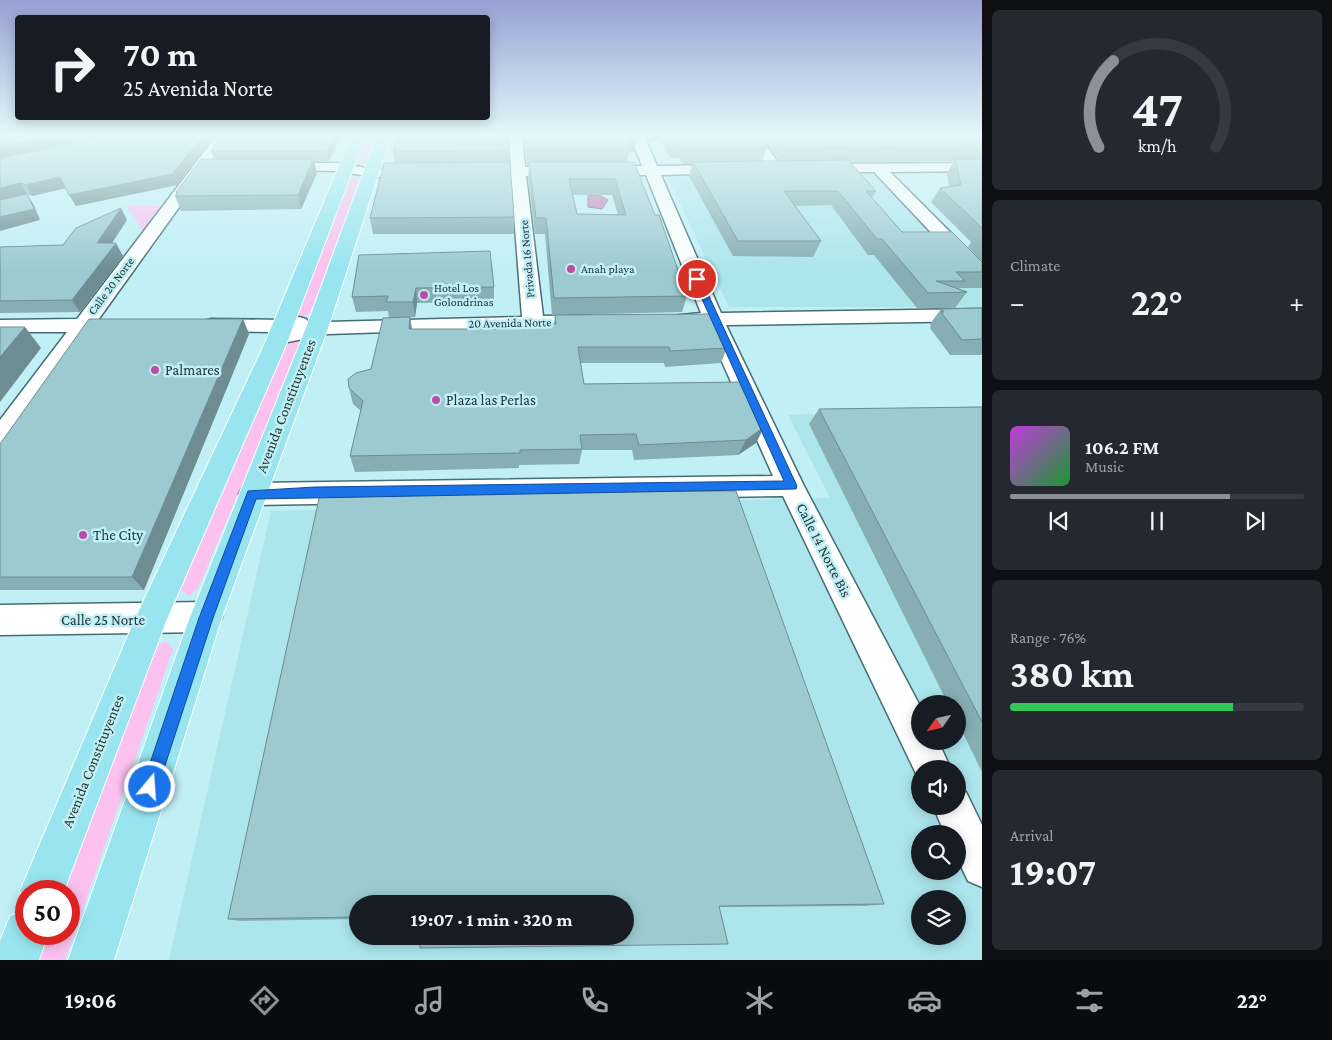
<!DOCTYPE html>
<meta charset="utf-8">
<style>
body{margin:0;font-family:"Crimson Pro",serif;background:#242831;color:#f1f3f6;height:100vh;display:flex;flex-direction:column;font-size:19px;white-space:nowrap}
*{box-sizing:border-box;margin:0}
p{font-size:16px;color:#9ea1a6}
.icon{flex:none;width:28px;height:28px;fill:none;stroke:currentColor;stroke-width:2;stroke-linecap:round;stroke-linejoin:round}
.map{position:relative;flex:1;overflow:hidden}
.sheet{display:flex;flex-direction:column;gap:10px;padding:10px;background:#0d0f14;width:350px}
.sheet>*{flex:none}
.hud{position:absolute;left:15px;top:15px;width:475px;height:105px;border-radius:5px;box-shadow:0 2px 12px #0003;background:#171b24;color:#f1f3f6;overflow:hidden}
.needle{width:32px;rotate:236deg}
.controls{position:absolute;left:911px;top:695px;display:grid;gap:10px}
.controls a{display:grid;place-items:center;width:55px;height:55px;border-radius:50%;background:#171b24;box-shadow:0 2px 12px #0003;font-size:25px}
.speed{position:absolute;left:15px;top:880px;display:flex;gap:10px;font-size:25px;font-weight:700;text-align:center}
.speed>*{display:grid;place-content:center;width:65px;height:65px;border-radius:50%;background:#171b24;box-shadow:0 2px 12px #0003;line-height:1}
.speed .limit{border:8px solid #d22;background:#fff;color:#111}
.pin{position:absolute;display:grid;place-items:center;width:42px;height:42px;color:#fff;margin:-21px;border:2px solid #fff;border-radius:50%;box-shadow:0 1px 5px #0007}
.me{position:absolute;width:55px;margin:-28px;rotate:18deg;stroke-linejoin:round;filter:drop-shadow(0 0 4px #0008)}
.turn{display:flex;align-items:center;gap:18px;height:105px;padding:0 25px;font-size:22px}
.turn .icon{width:65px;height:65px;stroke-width:2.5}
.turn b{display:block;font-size:35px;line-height:42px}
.big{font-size:38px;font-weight:700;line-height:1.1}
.sheet .tile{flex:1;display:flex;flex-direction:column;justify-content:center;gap:8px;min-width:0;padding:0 18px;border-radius:8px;background:#242831}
.sheet .dial{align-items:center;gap:0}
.dial svg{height:130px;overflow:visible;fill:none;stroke:#363941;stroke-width:7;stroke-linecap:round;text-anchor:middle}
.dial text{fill:#f1f3f6;stroke:none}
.song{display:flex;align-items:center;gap:15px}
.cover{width:60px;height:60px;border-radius:8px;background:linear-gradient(135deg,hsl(290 70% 55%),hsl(130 70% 35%))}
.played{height:5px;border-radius:2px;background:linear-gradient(90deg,#8c9099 75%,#363941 75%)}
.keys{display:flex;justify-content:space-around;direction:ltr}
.heat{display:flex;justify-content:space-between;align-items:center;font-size:28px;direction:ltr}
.charge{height:8px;border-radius:4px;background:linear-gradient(90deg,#34c759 76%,#363941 0)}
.trip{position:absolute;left:349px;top:895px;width:285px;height:50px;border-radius:25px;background:#171b24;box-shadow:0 2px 12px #0003;font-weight:700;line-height:50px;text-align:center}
.tab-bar{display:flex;height:80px;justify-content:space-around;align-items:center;background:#090b0e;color:#9ea1a6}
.tab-bar .icon{width:35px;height:35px}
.tab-bar .current{color:#8c9099}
.tab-bar b{font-size:22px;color:#f1f3f6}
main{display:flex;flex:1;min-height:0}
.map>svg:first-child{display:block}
</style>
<main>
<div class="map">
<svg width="982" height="960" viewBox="0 0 982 960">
<rect width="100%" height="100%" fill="#c0eff5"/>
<!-- built -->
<path fill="#ace5ec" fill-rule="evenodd" d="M875,171L982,282V307H729L665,172Z
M982,406V960H169L271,511L830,498L788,415ZM920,704H958V741H920ZM920,769H958V806H920ZM920,834H958V871H920ZM920,899H958V936H920ZM358,904H625V936H358Z"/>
<!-- green -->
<path fill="#fcc1ef" d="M367,135H376L366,163L358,166L356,161Z
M355,176L360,179L310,313L302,318L298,313L349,180Z
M127,206H161L143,231Z
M295,338L302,342L198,588L189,596L178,587L287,341Z
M166,641L173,649L65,960H37L46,934H69V891H61L150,649Z"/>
<!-- water -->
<path fill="#bf82b3" stroke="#906b8e" d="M588,195H599L608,200L602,209L588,207Z"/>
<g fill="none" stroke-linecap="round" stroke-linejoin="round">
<defs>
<path id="minor" d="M217,135H231L98,320L104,325L101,329L90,331L9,444L0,447V420L67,332H0V320L77,319Z
M508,135H522L525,167H564L571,171L564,175L526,176L543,316L589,315L596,317L599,321L596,325L328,334L278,344L271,342L268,337L272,332L211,331L204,329L201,325L204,321L211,319L283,320L299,317L306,319L309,323L308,325L328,322L522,317L511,176H475L468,172L475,168L511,167Z
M630,135H644L657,166L726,165L733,169L726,173L661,175L721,313L982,309V321L726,325L804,486L920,706V741H938L951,769H920V782L783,496L252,505L243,501L239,494L243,487L252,483L773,476L706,326L671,324L668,320L671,316L701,313L646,175H603L596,171L603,167L642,166Z
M744,135H758L783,169L781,172H771Z
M278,163H339L371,169H416L423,173L416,177H371L339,171L273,170L271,167L273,164Z
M982,163V171L890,172L982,264V281L975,279L874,172H820L813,168L820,164Z
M206,602L217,607L222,617L217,627L206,632L0,635V605Z
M958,789L966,792L982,825V887L968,881L958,860V834H945L933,806H958Z"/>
<path id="major" d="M352,135H366L286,345L167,619L64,891H26V905L20,891L135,619L264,345Z
M377,135H391L328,328L222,617L114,960H68L190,617L306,328Z
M26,910V934H48L39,960H0V941L10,916Z"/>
</defs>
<!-- minor casing -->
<use href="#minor" stroke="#436e74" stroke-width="3"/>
<!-- major casing -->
<use href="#major" stroke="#fff" stroke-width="2"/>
<!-- minor -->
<use href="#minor" fill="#fff" fill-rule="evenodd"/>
<!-- major -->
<use href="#major" fill="#98e5ef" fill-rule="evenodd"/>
</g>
<!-- wall -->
<path fill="#86aeb3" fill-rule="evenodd" d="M0,135H113L4,157L119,135H215L177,185L76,206L66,188L32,196L27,194L0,200Z
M222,135H342L329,161H314L317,173L301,209L181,211L175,196L177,194L176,192L214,159L211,151Z
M523,135H637L634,151L629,153L627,162L655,215L687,296L682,312L561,315L727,348L721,363L665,367L664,363H580L584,384L764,427L756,443L738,455L634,460L632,450H582L579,464L519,465V468L355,472L350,456L361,411L353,404L349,388L371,369L410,317L412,329H508V320L520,324H554L555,315H552L545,234H535L528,178L529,165H527ZM573,195H612L618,215L577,214Z
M645,135H758L767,148L762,161H780L760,135H976L982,140V262L968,247L971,242L931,202L940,188L949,186L947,173L954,161L850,162L876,191L872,198L902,232L982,262V288H960L959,289L967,292L955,308H917L874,255H868L831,205L794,206L821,241L813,257L733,256L689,176L692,164H682L679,158H670L660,139L650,143Z
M509,150V162L514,217V234H373L370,218L395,163L393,152Z
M127,220L112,243L123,256L80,312L0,313V247L63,245Z
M359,255L494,287V302L417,303L415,317L389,318L388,311L356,312L352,297Z
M982,308V355H950L930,328L931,325L930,324L941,309Z
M243,319L249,334L144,590H0V444Z
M982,407V772L958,723V704H948L809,424L819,409Z
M320,494L884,904L865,906L720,907L625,936L358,904V919L241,921L228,919Z"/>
<!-- shaded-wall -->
<path fill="#6d8d92" d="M57,135H113L0,158V146Z
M204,135H215L177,185L76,206L69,195Z
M335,135H342L329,161L327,151Z
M651,135H661L660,139L650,143Z
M637,136L634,151L629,153V149L626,141Z
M313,159L317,173L301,209L298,195Z
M60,177L66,188L32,196L26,185Z
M20,183L27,194L0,200V188Z
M27,194L34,205L40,220L0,231V217Z
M121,208L127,220L104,255L97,243Z
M116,243L123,256L80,312L72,300Z
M416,288L417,303L415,317L413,302Z
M410,317L412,333L409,329Z
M243,319L249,334L144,590L132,577Z
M25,327L41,348L0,402V357Z
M764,427L756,443L738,455L746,440Z"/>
<!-- building -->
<path fill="#9ccad0" stroke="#6d8d92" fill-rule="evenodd" d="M0,135H57L0,146Z
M119,135H204L172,174L69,195L60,177L26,185L20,183L0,188V158Z
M222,135H335L327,151H211Z
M397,135H508L509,150L393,152Z
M526,135H637V136L626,141L629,149L527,150Z
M669,135H758L767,148L686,149L682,143H673Z
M776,135H976L982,140V146L787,148Z
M201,159H313L298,195L175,196L178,192H176Z
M955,159H982V228L940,188L961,185Z
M848,160L876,191H866L902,232H952L982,262V272H956L965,281H936L967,292L928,293L882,239H877L838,191H784L821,241H738L693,162Z
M510,162L514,217L370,218L384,163Z
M529,162H634L655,215H659L687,296L554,298L546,218H536ZM569,179H615L626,215L577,214Z
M27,194L34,209L0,217V200Z
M121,208L97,243H116L72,300L0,301V247L63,245L76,228Z
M490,251L494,287L416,288L413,302H386L388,296L352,297L359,255Z
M982,308V339L962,340L941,312H944L941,309Z
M711,314L727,348L670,351L669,347H578L584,384L743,382L764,427L746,440L639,445L636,434L580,435L582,449L520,450V453L350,456L363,401L349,388L348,379L356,373L371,369L383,318L410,317L409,329H509L508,320L520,324H556L555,315Z
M89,319H243L132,577H0V444Z
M0,327H25L0,357Z
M982,407V722L819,409Z
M736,491L884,904L719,906L728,944L420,948V936H625V904H358V917L228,919L320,494Z"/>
<!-- sky -->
<linearGradient id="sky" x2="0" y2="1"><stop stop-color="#97a0d3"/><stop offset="0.5" stop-color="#e3f8fa"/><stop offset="1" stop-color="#e3f8fa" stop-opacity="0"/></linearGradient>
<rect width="982" height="270" fill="url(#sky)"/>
<!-- route -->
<path fill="#1a73e8" stroke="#114b97" d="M697,277L701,279L797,486L796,489L256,499L213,618L158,787L156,793L150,795L144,793L142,787L199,618L248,491L315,487L784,481L693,279Z"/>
<!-- markers -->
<g fill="#bb4caa" stroke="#c0eff5" stroke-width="2">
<circle cx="571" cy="269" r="5"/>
<circle cx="424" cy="295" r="5"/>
<circle cx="155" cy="370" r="5"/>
<circle cx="436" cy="400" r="5"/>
<circle cx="83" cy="535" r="5"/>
</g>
<g text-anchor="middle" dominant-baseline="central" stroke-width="5" stroke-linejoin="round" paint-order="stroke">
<!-- far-street labels -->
<g font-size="12" fill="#233538" stroke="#c0eff5">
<text transform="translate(527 259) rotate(-95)">Privada 16 Norte</text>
<text transform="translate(111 286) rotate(-53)">Calle 20 Norte</text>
<text transform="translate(510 323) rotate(-1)">20 Avenida Norte</text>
</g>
<!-- far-poi labels -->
<g font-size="12" fill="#233538" stroke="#c0eff5" text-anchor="start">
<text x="581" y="269">Anah playa</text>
<text x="434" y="288">Hotel Los<tspan x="434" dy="14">Golondrinas</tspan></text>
</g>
<!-- poi labels -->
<g font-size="15" fill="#233538" stroke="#c0eff5" text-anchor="start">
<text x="165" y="370">Palmares</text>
<text x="446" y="400">Plaza las Perlas</text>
<text x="93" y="535">The City</text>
</g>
<!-- street labels -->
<g font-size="15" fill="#233538" stroke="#c0eff5">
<text transform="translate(286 406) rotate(-69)">Avenida Constituyentes</text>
<text transform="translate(824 550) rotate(63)">Calle 14 Norte Bis</text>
<text x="103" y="620">Calle 25 Norte</text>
<text transform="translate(93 761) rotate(-68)">Avenida Constituyentes</text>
</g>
</g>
</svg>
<div class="controls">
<a><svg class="needle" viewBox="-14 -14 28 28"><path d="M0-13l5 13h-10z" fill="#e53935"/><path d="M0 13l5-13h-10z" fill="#9ea1a6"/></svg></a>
<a><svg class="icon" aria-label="sound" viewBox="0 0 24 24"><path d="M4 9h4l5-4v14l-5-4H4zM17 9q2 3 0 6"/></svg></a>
<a><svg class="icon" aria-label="search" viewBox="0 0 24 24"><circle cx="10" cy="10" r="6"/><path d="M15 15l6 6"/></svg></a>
<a><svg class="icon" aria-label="layers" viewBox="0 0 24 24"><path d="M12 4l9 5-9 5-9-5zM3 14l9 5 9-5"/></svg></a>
</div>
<div class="speed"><div class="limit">50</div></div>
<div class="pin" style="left:697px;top:279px;background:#d93025"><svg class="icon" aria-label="arrive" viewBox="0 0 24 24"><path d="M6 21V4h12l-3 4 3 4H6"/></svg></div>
<svg class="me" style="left:150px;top:787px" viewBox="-20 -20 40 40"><circle r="17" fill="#1a73e8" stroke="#fff" stroke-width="3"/><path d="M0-11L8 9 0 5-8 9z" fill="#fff"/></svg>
<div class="trip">19:07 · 1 min · 320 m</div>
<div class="hud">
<div class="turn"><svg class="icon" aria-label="right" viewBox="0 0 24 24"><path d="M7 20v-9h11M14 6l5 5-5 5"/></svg><div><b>70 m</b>25 Avenida Norte</div></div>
</div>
</div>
<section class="sheet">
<div class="tile dial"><svg viewBox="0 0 100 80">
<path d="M14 69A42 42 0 1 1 86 69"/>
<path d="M14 69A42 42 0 0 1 23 16" stroke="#8c9099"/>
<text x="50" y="56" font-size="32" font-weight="700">47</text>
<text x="50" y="72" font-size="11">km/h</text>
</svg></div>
<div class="tile"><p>Climate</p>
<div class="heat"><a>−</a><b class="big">22°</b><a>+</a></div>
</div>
<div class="tile">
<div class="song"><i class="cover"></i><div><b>106.2 FM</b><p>Music</p></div></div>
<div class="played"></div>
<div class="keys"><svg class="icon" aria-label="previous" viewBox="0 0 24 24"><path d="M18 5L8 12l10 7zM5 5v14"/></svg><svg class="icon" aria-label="pause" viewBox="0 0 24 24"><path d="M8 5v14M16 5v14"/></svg><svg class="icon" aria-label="next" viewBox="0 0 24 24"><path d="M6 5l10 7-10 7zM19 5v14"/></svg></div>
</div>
<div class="tile"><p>Range · 76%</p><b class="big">380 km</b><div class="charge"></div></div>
<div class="tile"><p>Arrival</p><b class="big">19:07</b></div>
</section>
</main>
<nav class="tab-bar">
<b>19:06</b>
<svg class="icon current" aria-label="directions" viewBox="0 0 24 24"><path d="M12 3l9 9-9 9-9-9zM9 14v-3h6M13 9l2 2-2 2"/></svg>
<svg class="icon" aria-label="music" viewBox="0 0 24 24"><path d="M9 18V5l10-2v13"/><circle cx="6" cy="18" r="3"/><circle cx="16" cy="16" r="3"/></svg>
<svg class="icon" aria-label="phone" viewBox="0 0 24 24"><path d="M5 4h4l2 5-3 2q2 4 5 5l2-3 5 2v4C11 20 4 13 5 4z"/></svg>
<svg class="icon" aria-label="climate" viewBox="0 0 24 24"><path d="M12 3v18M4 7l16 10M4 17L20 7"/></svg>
<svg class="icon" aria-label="car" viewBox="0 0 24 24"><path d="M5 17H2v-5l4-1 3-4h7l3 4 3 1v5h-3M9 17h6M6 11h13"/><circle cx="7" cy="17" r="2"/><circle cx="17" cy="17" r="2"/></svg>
<svg class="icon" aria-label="filters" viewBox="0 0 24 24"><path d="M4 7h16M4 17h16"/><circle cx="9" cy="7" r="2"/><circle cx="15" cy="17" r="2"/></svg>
<b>22°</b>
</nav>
